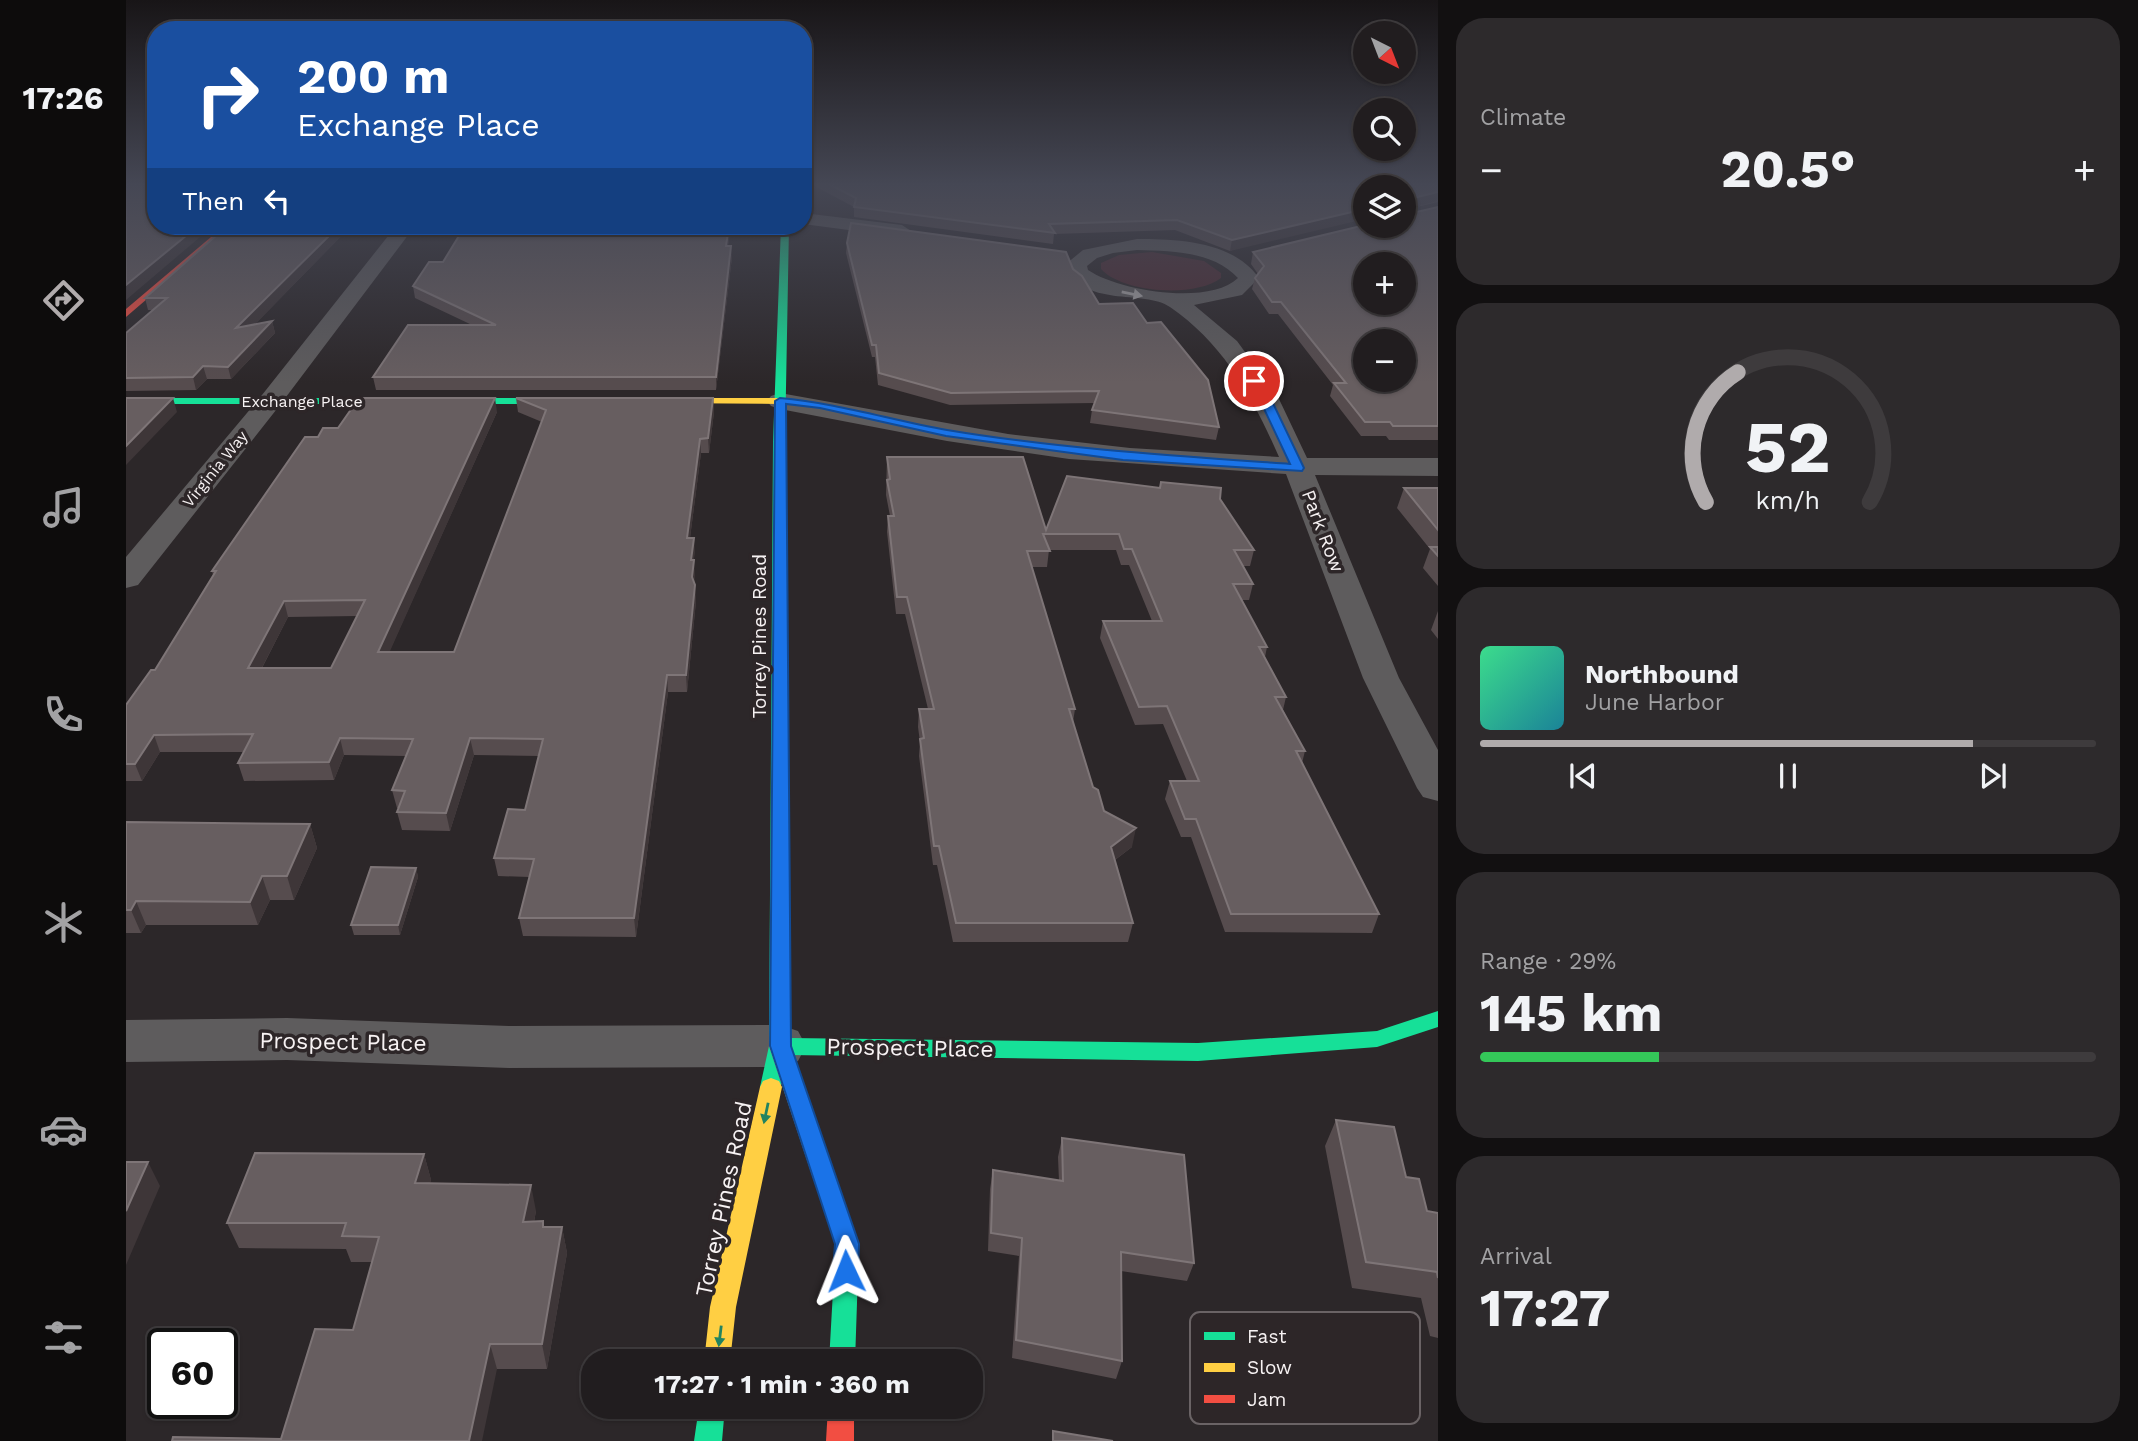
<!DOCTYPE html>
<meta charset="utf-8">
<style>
body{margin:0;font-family:"Work Sans",sans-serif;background:#2d2a2c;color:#f1f3f6;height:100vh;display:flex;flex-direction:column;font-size:26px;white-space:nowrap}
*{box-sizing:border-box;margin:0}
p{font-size:23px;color:#a2a2a4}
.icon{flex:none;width:38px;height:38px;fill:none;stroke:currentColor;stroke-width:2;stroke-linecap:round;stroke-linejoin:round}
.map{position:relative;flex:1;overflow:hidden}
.side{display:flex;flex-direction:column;gap:18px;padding:18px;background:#121011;width:700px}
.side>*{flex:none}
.guide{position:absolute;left:21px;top:21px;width:665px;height:214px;border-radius:28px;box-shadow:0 2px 5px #0004,0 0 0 2px #3e3b3d;background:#1a4fa0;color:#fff;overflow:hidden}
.needle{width:46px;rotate:138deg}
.tools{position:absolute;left:1227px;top:21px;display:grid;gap:14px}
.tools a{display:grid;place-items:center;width:63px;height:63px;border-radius:50%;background:#211d1f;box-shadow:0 2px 5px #0004,0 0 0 2px #3e3b3d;font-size:35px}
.speed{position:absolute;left:21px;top:1328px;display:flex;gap:14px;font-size:35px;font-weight:700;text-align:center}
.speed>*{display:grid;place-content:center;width:91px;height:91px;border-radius:50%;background:#211d1f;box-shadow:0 2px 5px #0004,0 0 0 2px #3e3b3d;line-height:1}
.speed .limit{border:4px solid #111;border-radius:10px;background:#fff;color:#111}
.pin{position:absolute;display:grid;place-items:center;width:60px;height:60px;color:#fff;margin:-30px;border:4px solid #fff;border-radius:50%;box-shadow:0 2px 7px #0007}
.me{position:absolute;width:77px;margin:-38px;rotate:358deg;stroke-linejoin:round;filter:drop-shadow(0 0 5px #0008)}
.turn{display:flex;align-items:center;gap:24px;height:147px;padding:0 35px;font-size:32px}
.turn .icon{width:91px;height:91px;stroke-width:2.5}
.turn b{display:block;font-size:49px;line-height:60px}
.then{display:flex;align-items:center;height:66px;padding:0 35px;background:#0003;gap:14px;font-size:26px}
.big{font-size:52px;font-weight:700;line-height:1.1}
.side .tile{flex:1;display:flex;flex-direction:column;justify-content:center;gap:10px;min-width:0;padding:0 24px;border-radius:28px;background:#2d2a2c}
.side .dial{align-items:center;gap:0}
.dial svg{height:182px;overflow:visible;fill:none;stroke:#3e3b3d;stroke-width:7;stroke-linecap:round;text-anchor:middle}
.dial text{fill:#f1f3f6;stroke:none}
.song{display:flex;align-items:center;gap:21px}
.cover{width:84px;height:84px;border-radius:10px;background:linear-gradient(135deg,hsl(150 70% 55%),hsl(190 70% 35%))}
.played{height:7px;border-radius:4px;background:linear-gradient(90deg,#b0abac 80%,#3e3b3d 80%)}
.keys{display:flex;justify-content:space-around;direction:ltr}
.heat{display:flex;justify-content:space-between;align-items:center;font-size:38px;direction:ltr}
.charge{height:10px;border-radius:5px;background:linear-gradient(90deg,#34c759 29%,#3e3b3d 0)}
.trip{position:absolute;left:455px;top:1349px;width:402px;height:70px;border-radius:28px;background:#211d1f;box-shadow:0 2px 5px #0004,0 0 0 2px #3e3b3d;font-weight:700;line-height:70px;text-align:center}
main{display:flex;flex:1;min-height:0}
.tabs{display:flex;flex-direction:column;width:126px;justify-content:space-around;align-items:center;background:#0d0c0c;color:#a2a2a4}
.tabs .icon{width:49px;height:49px}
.tabs .current{color:#b0abac}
.tabs b{font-size:32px;color:#f1f3f6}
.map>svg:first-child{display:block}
</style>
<main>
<nav class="tabs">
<b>17:26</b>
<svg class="icon current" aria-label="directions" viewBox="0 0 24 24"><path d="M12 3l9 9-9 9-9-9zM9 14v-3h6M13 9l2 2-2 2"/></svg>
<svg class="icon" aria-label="music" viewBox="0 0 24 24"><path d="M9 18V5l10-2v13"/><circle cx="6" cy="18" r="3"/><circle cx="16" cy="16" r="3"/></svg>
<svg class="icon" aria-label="phone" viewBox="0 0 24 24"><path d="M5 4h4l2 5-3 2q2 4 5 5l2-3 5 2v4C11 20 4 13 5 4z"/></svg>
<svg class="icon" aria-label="climate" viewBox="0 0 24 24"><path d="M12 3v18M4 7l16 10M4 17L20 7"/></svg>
<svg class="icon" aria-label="car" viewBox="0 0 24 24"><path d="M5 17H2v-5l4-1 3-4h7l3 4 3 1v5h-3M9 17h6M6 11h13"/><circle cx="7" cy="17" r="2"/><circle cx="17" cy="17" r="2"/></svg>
<svg class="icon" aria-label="filters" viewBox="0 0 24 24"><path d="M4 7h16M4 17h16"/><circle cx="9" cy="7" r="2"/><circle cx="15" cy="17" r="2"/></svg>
</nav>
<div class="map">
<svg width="1312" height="1441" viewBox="0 0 1312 1441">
<rect width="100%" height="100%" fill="#2c2729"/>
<!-- green -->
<path fill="#4c2b33" d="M1026,252L1078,261L1095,273V278C1069,298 997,293 975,269V263L993,255Z"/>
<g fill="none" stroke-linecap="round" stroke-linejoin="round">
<!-- street -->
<path fill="#5e5c5d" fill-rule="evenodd" d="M677,213L776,225L785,231L776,237L677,224Z
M270,226H289L154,405L12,585L0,588V557L136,395Z
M1011,239C1052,239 1107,241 1133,278L1116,295L1068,305L1111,341L1153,399L1181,458H1312V476L1189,475L1273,678L1312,750V801L1297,797L1291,788L1237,678L1160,474L943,459L821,441L654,409L645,406L641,401L645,396L654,393L882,434L1004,448L1153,457C1127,398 1098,344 1044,307C1019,289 954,309 940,264L957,250ZM1011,250C1045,251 1087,251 1112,278C1083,306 993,291 962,270L961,266L971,258L987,253Z
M161,1018L383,1026L654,1025L672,1031L680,1046L672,1061L654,1067L383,1068L161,1060L0,1062V1020Z"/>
<!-- fast -->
<path fill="#16e098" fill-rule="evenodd" d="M655,226H663L659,442L664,1038L1072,1043L1251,1031L1312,1011V1027L1251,1047L1072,1061L663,1055L653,1093L645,1096L637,1093L634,1087L643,1046L647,442Z
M0,398H442L447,401L442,404H0Z
M720,1261L729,1265L732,1273L729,1362H703L708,1273L711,1265Z
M573,1407H599L596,1441H568Z"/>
<!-- slow -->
<path fill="#ffcf43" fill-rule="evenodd" d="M534,398H654L659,401L654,404L530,403V399Z
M654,1038L661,1040L665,1046L733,1244L732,1273L729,1281L720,1285L711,1281L708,1273L709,1244L643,1046L647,1040Z
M645,1078L653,1081L656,1087L610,1307L604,1362H578L584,1307L634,1087L637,1081Z"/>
<!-- jam -->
<path fill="#f24e42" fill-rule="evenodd" d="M98,226H106L0,317V309Z
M702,1407H728V1441H700Z"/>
</g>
<!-- wall -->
<path fill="#564c4e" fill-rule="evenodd" d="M681,182H1296L1312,186V202L1278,210V211L1282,214L1312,207V440H1263L1260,436H1235L1204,396L1207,385L1152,314H1143L1126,289L1129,278L1132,274L1125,264L1127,252L1278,226V187L1104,251L1049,230L928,234L927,244L728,217V207Z
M225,226L129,324L146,321L149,333L105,379H81L70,390L0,391V333L27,310H22L19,298Z
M339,226H605L602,246L606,257L590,390H250L247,377L346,325L289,298L287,286L317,262Z
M721,243L947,269L973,304L1093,427L1090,440L964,423L966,410L969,403L824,405L752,385L749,357H746L720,253Z
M390,398H587L588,412L583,453H575L564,538H568V582L570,601L561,692H542L510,937L397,936L393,918L403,877L372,876L368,858L399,810L413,756L348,755L324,831L276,830L271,812L273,808H271L266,790L280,756L218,755L208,780L118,781L112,763L118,752H34L16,781H0V705L29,670L87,575L86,571L192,437L212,428L371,412L263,652H328L416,422L392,412ZM231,616L205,668H136L162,617Z
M761,457L920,530L1094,499L1128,550L1124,566H1117L1127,584L1123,600H1116L1141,647L1139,657L1160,697L1157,710L1179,751L1176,763L1253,914L1246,933L1099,932L1065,837H1055L1039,799L1044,781H1061L1037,724L1009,725L974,638L977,621H1026L1003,565H995L990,550H923L921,567H906L949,709L947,722L967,787L978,811L1006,847L989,860L1007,923L1002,942H827L811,865H807L793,756L794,742L792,727L793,709H802L779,614H770L761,532L762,516H764L760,495Z
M1278,488H1312V586L1297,568L1304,549L1271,508Z
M1312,611V639L1305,630Z
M0,822L184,824L191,848L168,900H144L132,925H20L15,933H0Z
M290,868L292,877L274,935H228L225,925Z
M1210,1120L1280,1177L1301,1211L1312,1213V1338L1304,1336L1295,1298L1226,1288L1199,1146Z
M936,1138L1068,1263L1061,1281L995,1271L996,1361L990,1379L886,1358L893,1256L862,1251L864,1189L867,1170L933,1181L932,1157Z
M298,1154L305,1180L304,1183L410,1211L408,1222L417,1221L418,1227H436L441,1253L421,1369H371L155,1439L227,1330L246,1262H225L220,1249L113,1248L101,1223Z"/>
<!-- shaded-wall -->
<path fill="#3e3638" d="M1312,192L1311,201L1278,210L1279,200Z
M1239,209V219L1104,251L1106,240Z
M72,226H87L0,300V285Z
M213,226H225L114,340L110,328Z
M603,226H605L600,257V246Z
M605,246L606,257L590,390V377Z
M146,321L149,333L105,379L102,367Z
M77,366L81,379L70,390L67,377Z
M47,398L51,412L0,465V446Z
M369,398L371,412L256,669L252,652Z
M587,398L588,412L583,453L582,438Z
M574,439L575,453L562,553L561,538Z
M568,538L569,553L565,576V560Z
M568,560L569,576L567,593L566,577Z
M569,585L570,601L561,692L560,675Z
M158,601L162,617L127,685L122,668Z
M541,675L542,692L510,937L508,918Z
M28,735L34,752L16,781L9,764Z
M214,738L218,755L208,780L203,762Z
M344,738L348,755L324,831L320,813Z
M184,824L191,848L168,900L161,876Z
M1010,828L1006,847L982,865L985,847Z
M290,868L292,877L274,935L272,925Z
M136,876L144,900L132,925L124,902Z
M10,901L20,925L15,933L5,910Z
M298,1154L305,1180L296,1209L289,1183Z
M22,1162L34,1186L0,1265V1211Z
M405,1185L410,1211L403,1247L397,1222Z
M436,1227L441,1253L421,1369L416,1344Z
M364,1344L371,1369L356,1441H343Z"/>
<!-- building -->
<path fill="#675e60" stroke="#7e7577" stroke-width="2" fill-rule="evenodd" d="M0,182H30V226H72L0,285Z
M699,182H1296L1312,186V192L1279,200L1278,211L1282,214L1312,207V426H1267L1264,422H1239L1208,383H1220L1155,302H1146L1129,278L1138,266L1127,252L1239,225V226H1278V187H1239V209L1106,240L1051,220L923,224L929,233L728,207L730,198ZM1239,264H1278V303H1239ZM1239,341H1278V380H1239Z
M725,223L940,252L947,269L956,276L973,304L1007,303L1021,323L1035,322L1082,380L1093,427L966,410L973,391L825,393L753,373L750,345H746L721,243Z
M101,226H213L110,328L146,321L102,367L77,366L67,377L0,378V333L41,298H19Z
M339,226H603L600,246H605L590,377H247L282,325H370L287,286L303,262H317Z
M0,398H47L0,446Z
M233,398H369L252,652H328L420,410L390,398H587L582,438L574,439L561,538H568L565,560H568L566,577L569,585L560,675H541L508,918H393L408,859L368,858L382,809L399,810L417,739L344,738L320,813L271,812L279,791L266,790L287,739L214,738L203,762L112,763L127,734L28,735L9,764H0V705L25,670H29L90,571H86L179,437H192L197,428H212ZM239,600L205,668H122L158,601Z
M761,457H897L920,530L941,476L1034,488L1035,482L1095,488L1094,499L1128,550H1108L1127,584H1107L1141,647H1133L1160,697H1149L1179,751H1170L1253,914H1105L1070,819H1059L1044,781H1073L1041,706L1013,707L977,621H1036L1006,549H998L993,534H917L924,551H901L949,709H943L967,787L972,790L978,811L1010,828L985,847L1007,923H830L813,846H808L794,739L798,738L793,709H808L781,597H771L762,516H768L761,480L764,479Z
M1278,488H1312V530Z
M1304,547H1312V556Z
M0,822L184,824L161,876H136L124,902L10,901L5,910H0Z
M245,867L290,868L272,925H225Z
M1210,1120L1268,1127L1280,1177L1293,1179L1301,1211L1312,1213V1278L1311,1272L1240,1262Z
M936,1138L1058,1155L1068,1263L995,1252L996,1361L890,1340L896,1238L865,1233L867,1170L937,1181Z
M129,1153L298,1154L289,1183L405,1185L397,1222L417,1221V1227H436L416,1344H364L343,1441H46L47,1437L155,1439L189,1329L227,1330L253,1237L216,1236L220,1223H101Z
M0,1162H22L0,1211Z
M927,1431L987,1441H927Z"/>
<!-- one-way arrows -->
<defs><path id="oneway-solid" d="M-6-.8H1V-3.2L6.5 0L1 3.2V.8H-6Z" transform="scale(1.75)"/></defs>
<use fill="#aaa7a8" href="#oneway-solid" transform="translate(1006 294) rotate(11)"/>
<g fill="#228360">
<use href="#oneway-solid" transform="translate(640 1113) rotate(102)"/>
<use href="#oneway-solid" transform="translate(594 1336) rotate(97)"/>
</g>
<!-- sky -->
<linearGradient id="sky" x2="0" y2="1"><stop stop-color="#181517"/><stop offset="0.48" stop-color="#454754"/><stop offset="1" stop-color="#454754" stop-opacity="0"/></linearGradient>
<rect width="1312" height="383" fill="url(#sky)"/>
<!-- route -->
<path fill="#1a73e8" stroke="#114b97" stroke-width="2" d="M1124,379H1131L1145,399L1178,468L1176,471L997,460L820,436L694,408L660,404L665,1046L733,1244L732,1271L729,1280L720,1283L711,1280L707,1271L709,1244L644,1046L649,401L654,398C711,403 765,420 821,430C935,449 1050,456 1164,464Z"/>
<g text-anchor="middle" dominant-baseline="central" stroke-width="7" stroke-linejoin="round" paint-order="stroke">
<!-- far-street labels -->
<g font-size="16" fill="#f7f2f3" stroke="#2d2628">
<text x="176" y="401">Exchange Place</text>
<text transform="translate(89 469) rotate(-51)">Virginia Way</text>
</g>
<!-- street labels -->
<g font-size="19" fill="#f7f2f3" stroke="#2d2628">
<text transform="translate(1197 531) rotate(69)">Park Row</text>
<text transform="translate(633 636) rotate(-90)">Torrey Pines Road</text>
</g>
<!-- near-street labels -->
<g font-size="23" fill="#f7f2f3" stroke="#2d2628">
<text transform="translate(217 1042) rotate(1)">Prospect Place</text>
<text transform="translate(784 1048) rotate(1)">Prospect Place</text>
<text transform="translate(598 1199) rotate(-78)">Torrey Pines Road</text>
</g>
</g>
<!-- legend -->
<rect x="1064" y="1312" width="230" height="112" rx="10" fill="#2d2628" stroke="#6a6365" stroke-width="2"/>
<rect x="1078" y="1332" width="31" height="8" fill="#16e098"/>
<rect x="1078" y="1363" width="31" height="9" fill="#ffcf43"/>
<rect x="1078" y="1395" width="31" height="8" fill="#f24e42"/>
<g font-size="19" fill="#f7f2f3">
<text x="1121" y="1343">Fast</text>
<text x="1121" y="1374">Slow</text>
<text x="1121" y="1406">Jam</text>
</g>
</svg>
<div class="tools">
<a><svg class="needle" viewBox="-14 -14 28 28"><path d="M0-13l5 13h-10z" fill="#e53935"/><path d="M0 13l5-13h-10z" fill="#a2a2a4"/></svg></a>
<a><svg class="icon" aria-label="search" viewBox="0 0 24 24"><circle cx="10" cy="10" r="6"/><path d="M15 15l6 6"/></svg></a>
<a><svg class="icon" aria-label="layers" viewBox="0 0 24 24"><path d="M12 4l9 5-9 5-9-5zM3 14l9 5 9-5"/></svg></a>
<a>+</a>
<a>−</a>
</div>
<div class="speed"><div class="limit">60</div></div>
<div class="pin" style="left:1128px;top:381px;background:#d93025"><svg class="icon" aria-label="arrive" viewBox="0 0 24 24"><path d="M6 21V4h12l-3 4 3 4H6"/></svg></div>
<svg class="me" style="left:720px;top:1271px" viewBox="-20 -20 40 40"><path d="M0-17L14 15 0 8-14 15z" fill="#1a73e8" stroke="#fff" stroke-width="4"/></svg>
<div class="trip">17:27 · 1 min · 360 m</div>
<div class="guide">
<div class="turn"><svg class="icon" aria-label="right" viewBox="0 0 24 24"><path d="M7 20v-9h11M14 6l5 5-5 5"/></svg><div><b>200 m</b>Exchange Place</div></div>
<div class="then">Then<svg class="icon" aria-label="left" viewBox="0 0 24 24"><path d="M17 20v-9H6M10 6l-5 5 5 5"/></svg></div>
</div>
</div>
<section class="side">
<div class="tile"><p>Climate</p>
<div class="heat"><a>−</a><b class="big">20.5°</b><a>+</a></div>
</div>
<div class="tile dial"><svg viewBox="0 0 100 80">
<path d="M14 69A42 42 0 1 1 86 69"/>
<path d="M14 69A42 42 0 0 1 28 12" stroke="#b0abac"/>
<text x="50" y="56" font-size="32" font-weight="700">52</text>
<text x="50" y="72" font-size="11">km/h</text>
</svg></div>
<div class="tile">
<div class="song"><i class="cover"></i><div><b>Northbound</b><p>June Harbor</p></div></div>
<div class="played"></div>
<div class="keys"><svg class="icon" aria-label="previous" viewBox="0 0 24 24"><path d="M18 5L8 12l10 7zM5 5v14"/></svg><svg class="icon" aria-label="pause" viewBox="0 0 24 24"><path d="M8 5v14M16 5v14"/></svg><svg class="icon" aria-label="next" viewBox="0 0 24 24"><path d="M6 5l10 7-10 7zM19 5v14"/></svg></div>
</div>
<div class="tile"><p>Range · 29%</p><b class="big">145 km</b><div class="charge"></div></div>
<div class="tile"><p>Arrival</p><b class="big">17:27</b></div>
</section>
</main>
